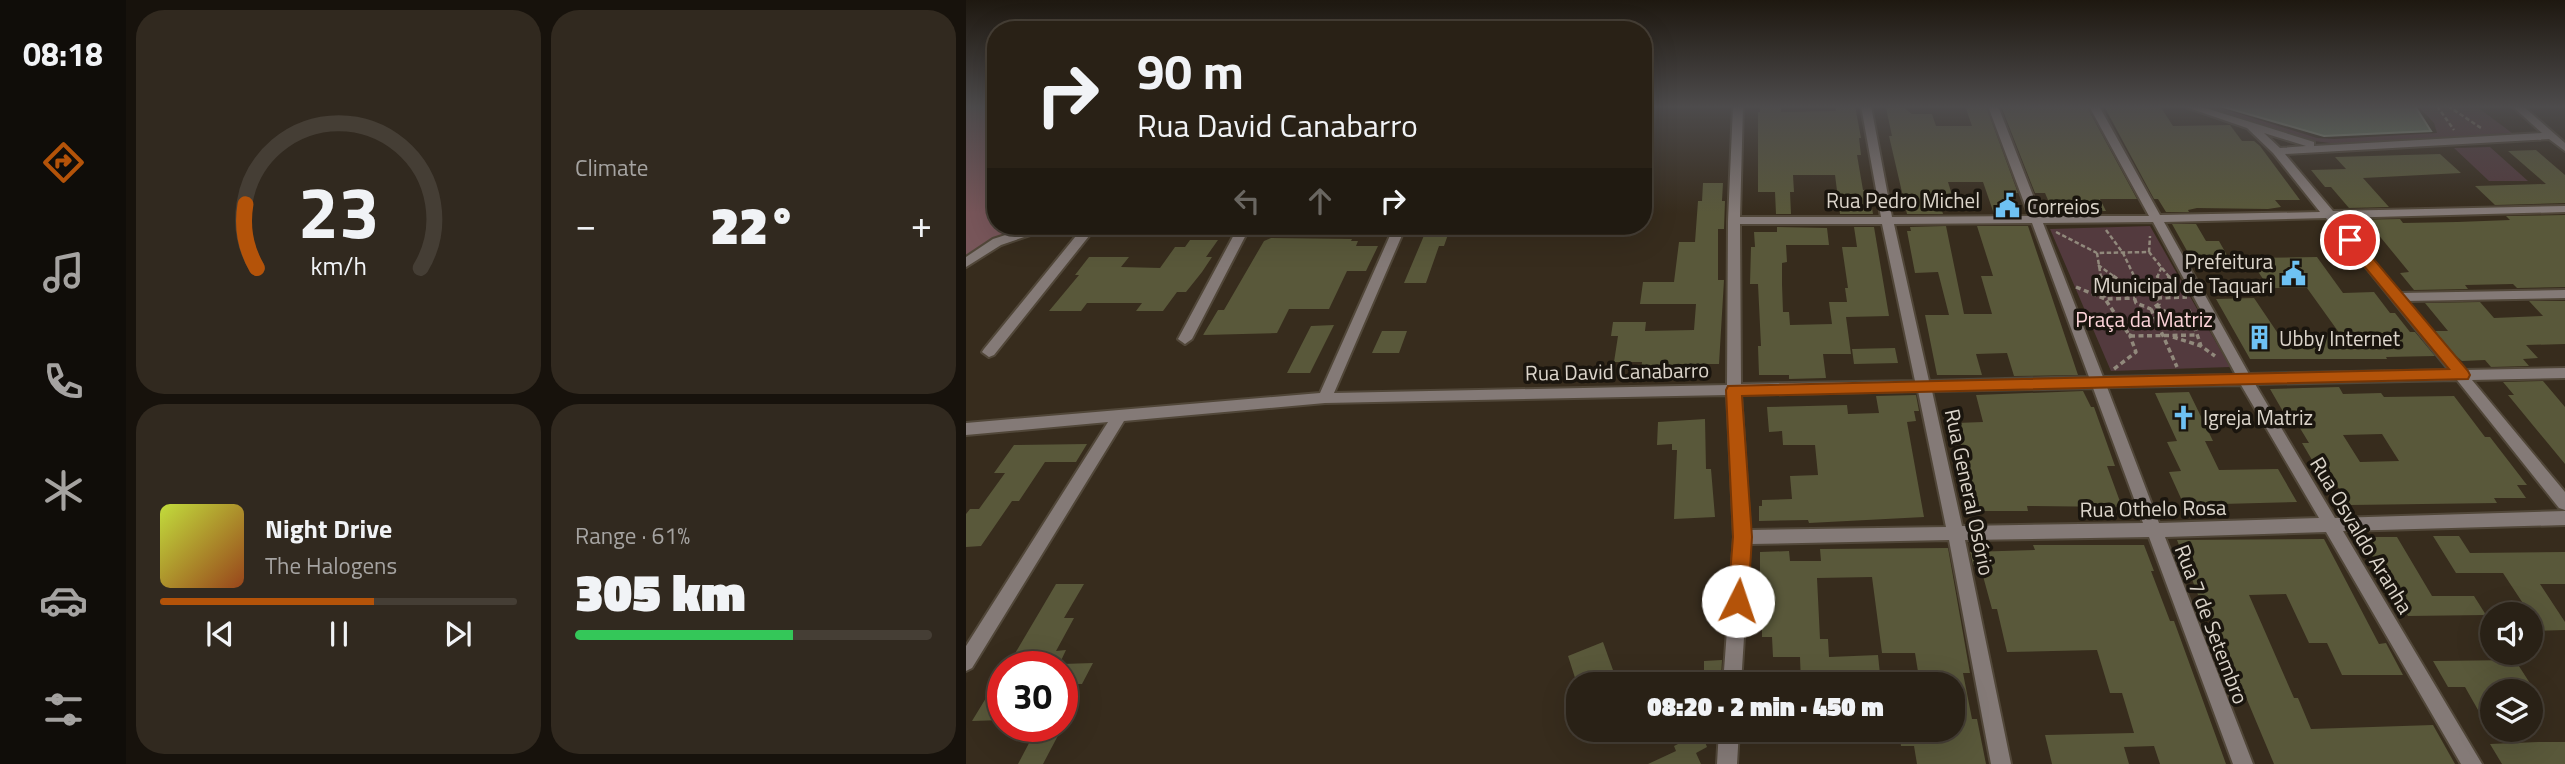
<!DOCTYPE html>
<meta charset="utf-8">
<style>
body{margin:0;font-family:"Titillium Web",sans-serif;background:#31291f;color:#f1f3f6;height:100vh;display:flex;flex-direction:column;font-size:26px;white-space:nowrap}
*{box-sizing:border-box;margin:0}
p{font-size:23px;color:#a5a3a1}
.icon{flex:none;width:38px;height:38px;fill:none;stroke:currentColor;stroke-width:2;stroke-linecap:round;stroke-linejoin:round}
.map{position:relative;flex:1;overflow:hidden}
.details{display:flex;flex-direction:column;gap:10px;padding:10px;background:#17120c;width:840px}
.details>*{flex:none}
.hud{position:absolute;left:21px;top:21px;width:665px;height:214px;border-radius:28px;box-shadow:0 7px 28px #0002,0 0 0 2px #453e35;background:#292116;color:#f1f3f6;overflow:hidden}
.tools{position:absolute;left:1514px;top:602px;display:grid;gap:14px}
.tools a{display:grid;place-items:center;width:63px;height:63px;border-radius:50%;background:#292116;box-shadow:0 7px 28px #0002,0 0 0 2px #453e35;font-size:35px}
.speed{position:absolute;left:21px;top:651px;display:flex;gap:14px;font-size:35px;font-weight:700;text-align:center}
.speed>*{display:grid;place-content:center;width:91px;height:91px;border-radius:50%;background:#292116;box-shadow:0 7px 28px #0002,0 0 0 2px #453e35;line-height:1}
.speed .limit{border:10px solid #d22;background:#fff;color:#111}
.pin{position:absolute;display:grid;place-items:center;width:60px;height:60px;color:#fff;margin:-30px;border:4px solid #fff;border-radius:50%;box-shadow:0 2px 7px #0007}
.me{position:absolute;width:77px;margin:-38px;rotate:4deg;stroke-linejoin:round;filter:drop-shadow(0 0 5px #0008)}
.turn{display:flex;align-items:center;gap:24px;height:147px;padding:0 35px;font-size:32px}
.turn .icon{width:91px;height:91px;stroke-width:2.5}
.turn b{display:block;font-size:49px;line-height:60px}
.lanes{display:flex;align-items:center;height:66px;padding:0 35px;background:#0003;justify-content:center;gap:35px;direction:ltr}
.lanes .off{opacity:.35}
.big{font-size:52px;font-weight:800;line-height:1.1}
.details .card{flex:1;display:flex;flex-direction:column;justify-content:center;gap:10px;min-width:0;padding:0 24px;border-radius:28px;background:#31291f}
.details .dial{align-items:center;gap:0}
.dial svg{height:182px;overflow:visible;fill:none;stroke:#453e35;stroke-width:7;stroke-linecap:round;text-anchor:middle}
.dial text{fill:#f1f3f6;stroke:none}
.song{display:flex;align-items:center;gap:21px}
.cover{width:84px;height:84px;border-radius:10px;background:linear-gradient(135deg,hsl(70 70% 55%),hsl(20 70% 35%))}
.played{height:7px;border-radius:4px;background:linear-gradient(90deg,#b45309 60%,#453e35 60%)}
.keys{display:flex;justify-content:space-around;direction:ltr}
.heat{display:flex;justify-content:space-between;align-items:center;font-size:38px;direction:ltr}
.charge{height:10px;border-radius:5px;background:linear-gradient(90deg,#34c759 61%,#453e35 0)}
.details .tiles{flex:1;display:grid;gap:10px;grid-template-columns:repeat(2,1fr)}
.trip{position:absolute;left:600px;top:672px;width:399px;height:70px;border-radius:28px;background:#292116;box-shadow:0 7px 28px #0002,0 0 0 2px #453e35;font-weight:800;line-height:70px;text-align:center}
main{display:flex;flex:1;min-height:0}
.tab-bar{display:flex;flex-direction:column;width:126px;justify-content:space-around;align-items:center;background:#100d09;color:#a5a3a1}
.tab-bar .icon{width:49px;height:49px}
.tab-bar .current{color:#b45309}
.tab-bar b{font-size:32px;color:#f1f3f6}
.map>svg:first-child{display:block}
</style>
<main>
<nav class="tab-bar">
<b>08:18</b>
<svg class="icon current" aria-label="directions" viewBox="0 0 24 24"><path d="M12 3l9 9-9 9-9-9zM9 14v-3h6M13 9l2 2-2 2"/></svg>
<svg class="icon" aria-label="music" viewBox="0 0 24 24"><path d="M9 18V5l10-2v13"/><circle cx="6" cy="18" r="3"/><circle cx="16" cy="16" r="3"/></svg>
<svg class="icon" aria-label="phone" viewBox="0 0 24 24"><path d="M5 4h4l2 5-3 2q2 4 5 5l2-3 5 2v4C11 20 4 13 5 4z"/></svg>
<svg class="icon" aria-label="climate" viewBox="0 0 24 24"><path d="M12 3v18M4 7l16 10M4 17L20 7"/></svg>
<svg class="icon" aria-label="car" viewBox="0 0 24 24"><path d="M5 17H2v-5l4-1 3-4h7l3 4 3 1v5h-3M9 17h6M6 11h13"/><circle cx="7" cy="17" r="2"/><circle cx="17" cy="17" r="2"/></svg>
<svg class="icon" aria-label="filters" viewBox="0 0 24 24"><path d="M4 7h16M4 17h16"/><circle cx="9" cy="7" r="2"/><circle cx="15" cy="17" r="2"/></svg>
</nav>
<section class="details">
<div class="tiles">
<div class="card dial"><svg viewBox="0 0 100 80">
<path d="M14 69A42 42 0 1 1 86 69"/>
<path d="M14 69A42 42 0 0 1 9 41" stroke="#b45309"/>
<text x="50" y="56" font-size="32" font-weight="700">23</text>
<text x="50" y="72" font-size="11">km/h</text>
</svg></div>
<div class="card"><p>Climate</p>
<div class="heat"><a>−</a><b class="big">22°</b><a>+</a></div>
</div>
<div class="card">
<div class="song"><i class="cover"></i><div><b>Night Drive</b><p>The Halogens</p></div></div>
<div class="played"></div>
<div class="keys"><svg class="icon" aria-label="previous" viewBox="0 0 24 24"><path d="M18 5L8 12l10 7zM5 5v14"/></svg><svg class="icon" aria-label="pause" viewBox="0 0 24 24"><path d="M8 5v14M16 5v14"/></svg><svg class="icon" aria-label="next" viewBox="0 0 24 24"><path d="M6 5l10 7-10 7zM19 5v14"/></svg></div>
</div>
<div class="card"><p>Range · 61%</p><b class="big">305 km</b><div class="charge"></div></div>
</div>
</section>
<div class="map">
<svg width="1599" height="764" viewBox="0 0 1599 764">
<rect width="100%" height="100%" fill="#372c1d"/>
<!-- green -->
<path fill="#533a3e" d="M1233,106H1248L1351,138L1368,139L1471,133L1468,123L1452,106H1510L1546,133L1372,144L1340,140Z
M1524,147L1562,181H1523L1488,148Z
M1184,226L1264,367L1145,371L1084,229Z"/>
<!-- forest -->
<path fill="#78565a" d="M0,106H30V226H51L0,258Z"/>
<!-- water -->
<path fill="#6b8066" stroke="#8d9a84" stroke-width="2" d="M1254,106H1449L1465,131L1358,136Z"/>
<!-- building -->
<path fill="#59583a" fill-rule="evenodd" d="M794,106H815V112L870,111L869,106H889L895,138H893L895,155H891L897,190H903L907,214H874L869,175H827L828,192H824L825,214H810L809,192H792V112H794Z
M999,106H1020L1052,193H1045L1053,213L1028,214L1017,182H982L987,198L973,199L977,214H941L923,136H926L920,108H938L946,114H966L970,126H1006Z
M1035,106L1121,107L1171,199H1134L1140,211L1096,212L1095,207H1085L1079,193H1069Z
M1138,106H1194L1207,126L1264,125L1276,141H1288L1294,146L1334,200H1309L1315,207L1302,209L1231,208L1222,210L1223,212H1200L1192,199H1188Z
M1570,150L1599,175V203L1529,205L1509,186L1580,184L1542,151Z
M1474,154L1495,173L1397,178L1423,207L1383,208L1365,187H1359L1345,170L1380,169L1369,157Z
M737,183H757L756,201H759L758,229H752V280H758L753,364H713L712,369H675L676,362H648L652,336H645L647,322H680L679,331L728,330L730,304H674L677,282H708L713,242H729L732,201H736Z
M1599,215V287L1551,288L1547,284L1499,285L1502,289L1448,290L1434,273L1443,272L1411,233H1392L1382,220L1434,219L1437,223L1491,222L1544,220L1540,216Z
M1206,224H1230L1240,241H1253L1262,257L1225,258Z
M462,226H485L478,246H473L460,283H438Z
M980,226L998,314H1026L1015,276H1027L1011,226H1062L1112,375L1048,376L1041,353L1010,354L1016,375H971L959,315H983L972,272L949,273L941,231H945L944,227Z
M811,227L861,228L863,245H820L821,262L816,263V284L817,312H823L824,325L866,324L863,302H881L879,288H882L876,247H891L888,227H908L923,316L880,317L885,354H857L860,378L823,379V375H793L792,346H795L792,284H784L785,247H789L788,232H811Z
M305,238L386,239L385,241H392L390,246H412L400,271H381L363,309H323L311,333L237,335L252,310H258L298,241Z
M224,240H252L240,257H246L236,272L220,292H211L197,311H170L176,303H121L115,311H83L113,275H109L123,257H163L155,267L194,268L209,247H219Z
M1351,257L1377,293L1408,292L1424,313H1429L1444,332H1449L1469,356L1420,357L1421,359H1284L1250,299L1288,298L1313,335L1374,334L1341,288H1303L1283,258Z
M1563,301H1599V344L1560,345L1572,358L1557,359L1563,366L1525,367L1519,360L1496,361L1490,356L1469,331H1482L1459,303L1514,302L1528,318L1577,316Z
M368,325L344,373H321L345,326Z
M416,331H441L433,353H406Z
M929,348L932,363L888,364L886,349Z
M1577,381L1599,407V464L1542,395H1548L1537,382Z
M1373,387L1377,394L1415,393L1418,397L1488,396L1519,437H1524L1561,485H1551L1560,498H1528L1531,503L1384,505L1357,465H1349L1336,443H1343L1326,415H1319L1304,389ZM1416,434L1433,461L1394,462L1377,435Z
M1117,391L1125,407H1128L1149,466H1141L1156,507L1061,506L1062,511H1011L990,423L1017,422L1010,395Z
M1223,392L1247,441H1239L1253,470L1312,469L1331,502L1218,505L1203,472L1215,471L1201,442L1211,441L1189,393Z
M950,395L953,411H948L950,421L941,422L958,517L843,523L842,520L793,521V506H796V500L826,499L824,476L852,475L849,445H817L816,431L803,432L801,407L881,405L882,414L913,413L910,396Z
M739,419L740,469H745L749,517L708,519L711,450H706V444L691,445L692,422Z
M121,444L110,462H79L53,501H46L15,546L0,547V514L4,509H13L39,473H28L48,445Z
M1467,536H1493L1504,553L1599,552V584H1574L1599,622V630L1564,631V614L1537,573H1490Z
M1395,537H1431L1466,596H1508L1520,615L1442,616Z
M1358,539L1413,644L1420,643L1437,675H1376L1361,643H1343L1320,594L1283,595L1328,698H1332L1345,729L1467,725L1489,764H1308L1274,683H1271L1236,595H1232L1211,540Z
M1067,545H1178L1188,571H1185L1204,621H1208L1260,764H1194L1188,746L1158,747L1163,764H1086L1079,735L1168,733L1156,693H1144L1131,650L1041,652L1031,609H1026L1014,565H1007L1004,552L1069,550Z
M982,548L1004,673H997L1006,719H1011L1020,764H951L948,746H935L933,730H987V684H954L949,653H916L906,577L851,578L854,639H862L863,657L912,655L915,684H835L834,657H807L806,637H796V614H794V552L823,551L824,561H855L854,549Z
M90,584H118L98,618H108L90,651L100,650L92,667H41Z
M637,642L652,684H611L602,656Z
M756,660L755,677L738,678V661Z
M1549,660L1569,691H1526V717H1516L1499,687H1482L1467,661Z
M127,663L116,684H96V664Z
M37,670V720L6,721Z
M72,726H97L77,764H52Z
M719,730H734L741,747L730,753L735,764H682L710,751L708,746L722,739Z
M1572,742H1599V764H1536L1524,744Z"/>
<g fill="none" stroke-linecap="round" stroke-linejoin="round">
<defs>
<path id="minor" d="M767,106H777L774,217H915L895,106H905L926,217L1063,216L1022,106H1032L1075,216H1183L1123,106H1133L1194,215L1354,212L1307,153L1281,128L1217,106H1233L1348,142V146L1576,133L1546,106H1557L1599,143V151L1583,139L1319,154L1367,211L1599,206V212L1372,218L1434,293L1599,290V298L1441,301L1498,370L1599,368V378L1506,380L1599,492V510L1593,508L1491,380L1289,384L1369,518L1599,511V525L1377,531L1516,764H1495L1360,532L1199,537L1287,764H1267L1183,537L999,540L1045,764H1025L983,540L784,544L775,684H757L768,537L761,395L359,403L158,421L6,668L0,671V646L142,422L0,435V423L354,393L426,231H282L226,339L219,344L212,339L270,231H127L28,355L23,357L16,352L18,349L114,231L73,232L35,245L0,267V257L27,239L67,226H440L368,393L761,385L762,221ZM1298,133L1340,146L1314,148ZM1360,218L1483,370L1283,374L1198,222ZM1187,222L1270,375L1137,377L1077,223ZM1066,223L1123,377L963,381L928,224ZM774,224H916L949,381L775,384ZM1275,385L1353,518L1193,523L1141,387ZM1127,388L1177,523L996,526L966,391ZM952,391L980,527L784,530L775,395Z
M753,730H773L771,764H751Z"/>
</defs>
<!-- minor casing -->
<use href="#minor" stroke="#514739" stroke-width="4"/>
<!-- path-far1 -->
<path stroke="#91897c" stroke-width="2.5" stroke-dasharray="4.5 2.5" stroke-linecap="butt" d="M1471,106L1488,130
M1482,106L1515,128
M1140,230L1157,253L1169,278
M1090,232L1131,253
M1183,252L1184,236
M1132,265L1150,278
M1135,278L1131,253L1183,252L1204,278
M1191,278L1196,266"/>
<!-- path -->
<path stroke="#91897c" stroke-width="3.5" stroke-dasharray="5 3.5" stroke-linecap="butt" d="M1135,276L1139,299L1164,336L1232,335
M1147,276L1169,292
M1168,276L1174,289
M1202,276L1211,287
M1110,287L1139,299L1169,298
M1174,289L1191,298L1193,304L1185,309L1170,303L1167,294Z
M1184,293L1192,276
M1191,298L1221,297
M1190,306L1230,330
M1185,309L1211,367
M1223,310L1235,346L1249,356
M1207,337L1235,346
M1148,369L1170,352L1164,336L1177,306"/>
<!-- minor -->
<use href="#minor" fill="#847a77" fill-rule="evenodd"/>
</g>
<!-- sky -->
<linearGradient id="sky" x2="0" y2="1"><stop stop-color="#1e1810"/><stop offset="0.5" stop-color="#4d4b4c"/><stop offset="1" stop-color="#4d4b4c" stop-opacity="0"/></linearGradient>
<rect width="1599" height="213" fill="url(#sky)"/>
<!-- route -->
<path fill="#b45309" stroke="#753606" stroke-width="2" d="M1384,235L1389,237L1502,371L1504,375L1502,379L776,396L786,537L782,601L779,608L772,610L765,608L762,601L767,537L760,390L762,386L1483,369L1379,243V237Z"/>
<!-- icons -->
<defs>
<symbol id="civic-bare" viewBox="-9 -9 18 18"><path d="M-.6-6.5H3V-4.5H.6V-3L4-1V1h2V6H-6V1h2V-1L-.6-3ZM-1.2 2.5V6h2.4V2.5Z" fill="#6ec2f3" stroke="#1a150e" stroke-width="2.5" paint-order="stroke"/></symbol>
<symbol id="building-bare" viewBox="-9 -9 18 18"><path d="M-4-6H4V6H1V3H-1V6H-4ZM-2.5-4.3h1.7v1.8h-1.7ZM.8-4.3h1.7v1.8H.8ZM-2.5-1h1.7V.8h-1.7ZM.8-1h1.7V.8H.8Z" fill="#6ec2f3" stroke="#1a150e" stroke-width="2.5" paint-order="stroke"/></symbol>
<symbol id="church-bare" viewBox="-9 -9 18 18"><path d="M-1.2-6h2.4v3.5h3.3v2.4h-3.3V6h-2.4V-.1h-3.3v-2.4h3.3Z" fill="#6ec2f3" stroke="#1a150e" stroke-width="2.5" paint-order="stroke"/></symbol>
</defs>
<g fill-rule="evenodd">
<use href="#civic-bare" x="1024" y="188" width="35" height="35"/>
<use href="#civic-bare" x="1310" y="256" width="35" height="35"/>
<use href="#building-bare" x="1276" y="320" width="35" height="35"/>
<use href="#church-bare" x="1200" y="400" width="35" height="35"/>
</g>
<g text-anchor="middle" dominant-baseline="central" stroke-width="7" stroke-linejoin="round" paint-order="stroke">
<!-- street labels -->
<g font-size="21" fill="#dcd5cb" stroke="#1a150e">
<text x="937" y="200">Rua Pedro Michel</text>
<text transform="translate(651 371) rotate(-1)">Rua David Canabarro</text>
<text transform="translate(1004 492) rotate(78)">Rua General Osório</text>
<text transform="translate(1187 508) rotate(-1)">Rua Othelo Rosa</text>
<text transform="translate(1396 535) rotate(59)">Rua Osvaldo Aranha</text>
<text transform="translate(1246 624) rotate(69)">Rua 7 de Setembro</text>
</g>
<!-- poi labels -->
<g font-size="21" fill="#dcd5cb" stroke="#1a150e" text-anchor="start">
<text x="1061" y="206">Correios</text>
<text x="1307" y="261" text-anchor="end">Prefeitura<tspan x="1307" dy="24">Municipal de Taquari</tspan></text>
<text x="1313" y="338">Ubby Internet</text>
<text x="1237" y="417">Igreja Matriz</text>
</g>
<!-- park labels -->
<g font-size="21" fill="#fdd4d9" stroke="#1a150e">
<text x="1178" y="319">Praça da Matriz</text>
</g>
</g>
</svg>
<div class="tools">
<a><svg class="icon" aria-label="sound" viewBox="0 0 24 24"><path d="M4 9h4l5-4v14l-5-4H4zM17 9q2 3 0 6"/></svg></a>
<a><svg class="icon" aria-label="layers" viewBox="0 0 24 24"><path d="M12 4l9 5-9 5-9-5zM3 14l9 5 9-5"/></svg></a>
</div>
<div class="speed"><div class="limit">30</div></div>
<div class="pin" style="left:1384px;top:240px;background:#d93025"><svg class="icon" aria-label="arrive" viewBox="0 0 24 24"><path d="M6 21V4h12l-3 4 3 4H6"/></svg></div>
<svg class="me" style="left:772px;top:601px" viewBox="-20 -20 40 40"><circle r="19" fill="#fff"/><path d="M0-13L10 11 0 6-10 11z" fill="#b45309"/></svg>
<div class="trip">08:20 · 2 min · 450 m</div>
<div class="hud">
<div class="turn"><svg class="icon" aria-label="right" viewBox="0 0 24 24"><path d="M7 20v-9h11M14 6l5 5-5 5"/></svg><div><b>90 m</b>Rua David Canabarro</div></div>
<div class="lanes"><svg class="icon off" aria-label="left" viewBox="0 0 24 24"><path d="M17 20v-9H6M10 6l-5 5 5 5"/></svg><svg class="icon off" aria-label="ahead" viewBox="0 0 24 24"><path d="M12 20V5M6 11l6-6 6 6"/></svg><svg class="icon" aria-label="right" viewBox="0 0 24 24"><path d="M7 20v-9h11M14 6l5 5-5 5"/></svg></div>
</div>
</div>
</main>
